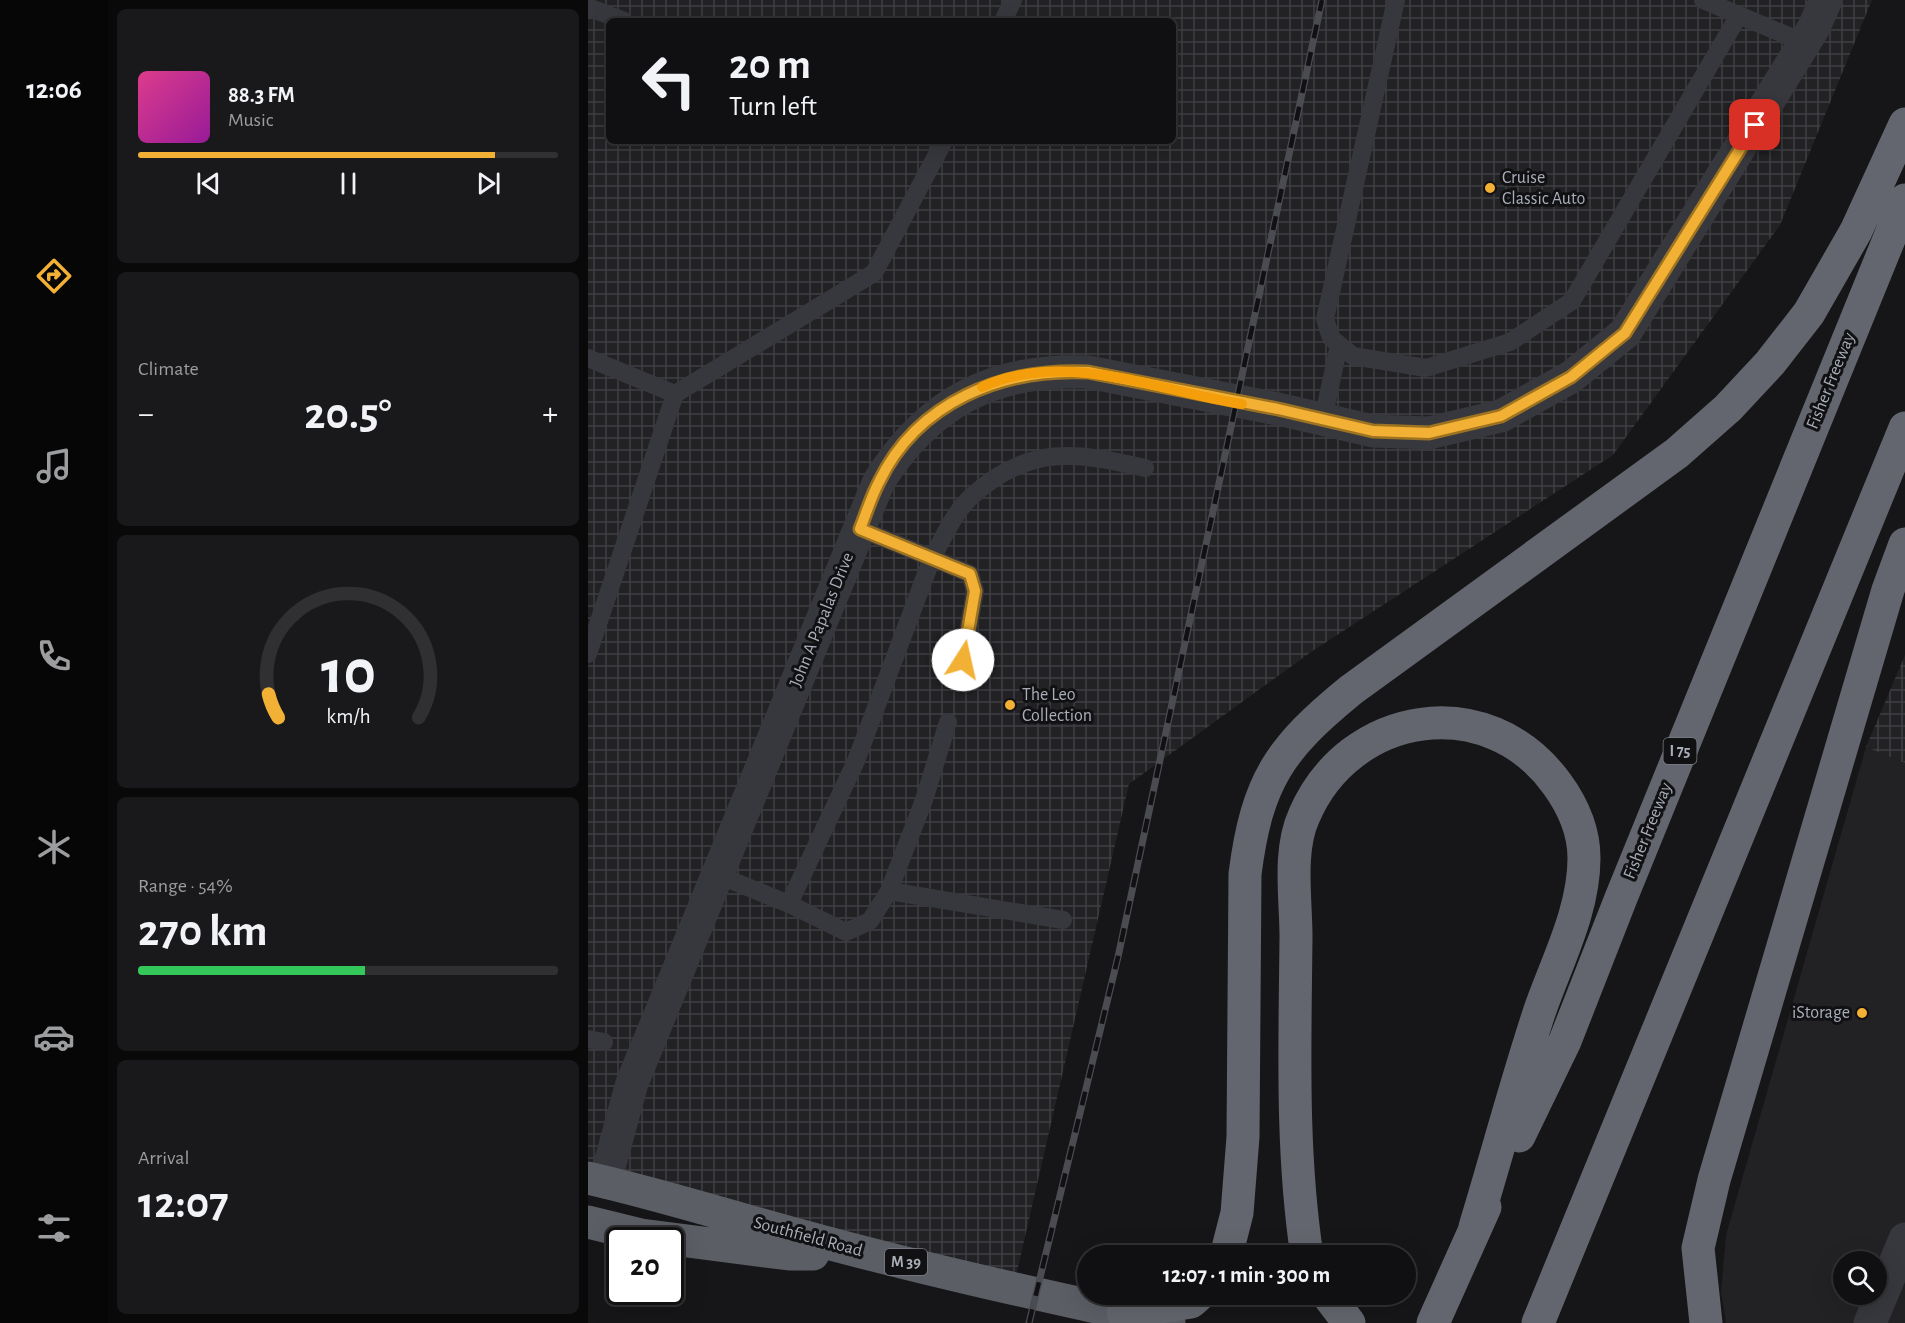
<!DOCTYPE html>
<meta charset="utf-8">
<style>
body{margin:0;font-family:"Alegreya Sans",sans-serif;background:#19191b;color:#f1f3f6;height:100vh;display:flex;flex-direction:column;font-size:22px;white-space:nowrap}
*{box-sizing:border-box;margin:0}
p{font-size:20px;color:#9c9d9f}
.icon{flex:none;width:33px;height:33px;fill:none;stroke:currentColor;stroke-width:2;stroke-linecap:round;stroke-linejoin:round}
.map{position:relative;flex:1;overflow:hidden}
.side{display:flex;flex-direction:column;gap:9px;padding:9px;background:#09090a;width:480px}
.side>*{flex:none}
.banner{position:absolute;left:18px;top:18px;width:570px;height:126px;border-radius:9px;box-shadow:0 6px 24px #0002,0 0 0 2px #303032;background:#101012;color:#f1f3f6;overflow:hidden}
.buttons{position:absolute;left:1245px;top:1251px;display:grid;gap:12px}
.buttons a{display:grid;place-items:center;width:54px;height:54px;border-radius:50%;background:#101012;box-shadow:0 6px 24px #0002,0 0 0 2px #303032;font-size:30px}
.speed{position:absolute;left:18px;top:1227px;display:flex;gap:12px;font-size:30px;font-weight:700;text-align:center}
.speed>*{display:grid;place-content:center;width:78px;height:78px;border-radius:50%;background:#101012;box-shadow:0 6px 24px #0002,0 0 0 2px #303032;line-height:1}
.speed .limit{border:3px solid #111;border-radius:9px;background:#fff;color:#111}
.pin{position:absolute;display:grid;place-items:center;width:51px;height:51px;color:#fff;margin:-26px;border-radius:12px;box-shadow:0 3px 9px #0006}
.me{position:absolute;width:66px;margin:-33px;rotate:10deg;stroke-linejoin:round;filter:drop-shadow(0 0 4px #0008)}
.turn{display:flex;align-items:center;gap:21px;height:126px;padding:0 24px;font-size:27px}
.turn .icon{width:78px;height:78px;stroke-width:2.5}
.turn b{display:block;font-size:42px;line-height:51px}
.big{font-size:45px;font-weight:700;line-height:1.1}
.side .widget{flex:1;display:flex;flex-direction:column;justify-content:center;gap:9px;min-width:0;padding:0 21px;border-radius:9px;background:#19191b}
.side .dial{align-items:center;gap:0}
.dial svg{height:156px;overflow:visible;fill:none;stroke:#303032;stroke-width:7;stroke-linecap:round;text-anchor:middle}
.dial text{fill:#f1f3f6;stroke:none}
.song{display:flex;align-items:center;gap:18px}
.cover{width:72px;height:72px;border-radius:9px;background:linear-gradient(135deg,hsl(330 70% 55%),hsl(300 70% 35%))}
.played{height:6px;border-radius:3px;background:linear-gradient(90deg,#f2b134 85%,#303032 85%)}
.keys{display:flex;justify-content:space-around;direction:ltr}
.heat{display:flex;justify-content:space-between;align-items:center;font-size:33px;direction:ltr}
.charge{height:9px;border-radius:4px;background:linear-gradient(90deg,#34c759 54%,#303032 0)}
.trip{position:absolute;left:489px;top:1245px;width:339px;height:60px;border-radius:30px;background:#101012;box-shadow:0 6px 24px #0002,0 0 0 2px #303032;font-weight:700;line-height:60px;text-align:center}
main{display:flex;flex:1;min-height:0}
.tab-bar{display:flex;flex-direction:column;width:108px;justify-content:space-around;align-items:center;background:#060607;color:#9c9d9f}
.tab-bar .icon{width:42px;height:42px}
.tab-bar .on{color:#f2b134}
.tab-bar b{font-size:27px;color:#f1f3f6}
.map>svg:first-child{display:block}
</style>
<main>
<nav class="tab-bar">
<b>12:06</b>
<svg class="icon on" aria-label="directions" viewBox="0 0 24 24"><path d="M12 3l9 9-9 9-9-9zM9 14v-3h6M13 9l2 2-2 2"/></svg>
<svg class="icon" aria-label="music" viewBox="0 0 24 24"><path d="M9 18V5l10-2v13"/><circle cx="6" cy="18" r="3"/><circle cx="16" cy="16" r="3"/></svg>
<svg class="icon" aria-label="phone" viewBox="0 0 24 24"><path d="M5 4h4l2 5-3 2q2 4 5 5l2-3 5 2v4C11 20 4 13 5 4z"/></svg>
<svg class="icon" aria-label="climate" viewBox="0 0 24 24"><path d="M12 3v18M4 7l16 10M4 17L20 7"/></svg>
<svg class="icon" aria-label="car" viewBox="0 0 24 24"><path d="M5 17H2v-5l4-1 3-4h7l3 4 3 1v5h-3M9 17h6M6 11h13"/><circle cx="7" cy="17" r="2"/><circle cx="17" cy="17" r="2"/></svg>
<svg class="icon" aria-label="filters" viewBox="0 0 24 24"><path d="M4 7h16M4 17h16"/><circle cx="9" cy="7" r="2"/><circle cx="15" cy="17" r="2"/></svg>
</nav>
<section class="side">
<div class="widget">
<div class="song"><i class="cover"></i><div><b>88.3 FM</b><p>Music</p></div></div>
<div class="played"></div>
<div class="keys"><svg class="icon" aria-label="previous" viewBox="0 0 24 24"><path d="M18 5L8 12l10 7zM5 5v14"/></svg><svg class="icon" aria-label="pause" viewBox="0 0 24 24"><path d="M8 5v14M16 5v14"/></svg><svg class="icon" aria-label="next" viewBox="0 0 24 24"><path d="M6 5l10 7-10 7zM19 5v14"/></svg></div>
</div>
<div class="widget"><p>Climate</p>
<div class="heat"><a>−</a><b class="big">20.5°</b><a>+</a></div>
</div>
<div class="widget dial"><svg viewBox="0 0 100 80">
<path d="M14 69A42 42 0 1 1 86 69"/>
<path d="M14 69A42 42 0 0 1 9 57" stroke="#f2b134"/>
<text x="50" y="56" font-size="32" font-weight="700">10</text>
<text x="50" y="72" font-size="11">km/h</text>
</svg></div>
<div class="widget"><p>Range · 54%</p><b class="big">270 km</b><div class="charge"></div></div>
<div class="widget"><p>Arrival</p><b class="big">12:07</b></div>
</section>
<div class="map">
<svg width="1317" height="1323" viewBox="0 0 1317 1323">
<defs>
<pattern id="industrial-grid" width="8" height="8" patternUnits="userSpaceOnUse" patternTransform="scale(1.5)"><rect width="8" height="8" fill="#222225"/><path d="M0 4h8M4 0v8" fill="none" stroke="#3f3f43"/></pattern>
</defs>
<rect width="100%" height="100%" fill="#161618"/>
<!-- built -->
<path fill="#222225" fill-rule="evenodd" d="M1278,747L1317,763V1323H1138L1133,1292L1138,1235ZM1256,1262H1288V1294H1256Z"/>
<!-- industrial -->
<path fill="url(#industrial-grid)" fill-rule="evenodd" d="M0,0H1284L1192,225L1025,455L723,652L541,784L425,1289L0,1178ZM21,21H585V141H21Z
M1317,655V763L1278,747Z"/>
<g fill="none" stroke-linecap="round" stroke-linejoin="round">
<!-- service -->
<path stroke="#37383d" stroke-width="18" d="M808,0L737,319L743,338L765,356L838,368L922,342L984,301L1151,15
M1115,0L1217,43
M0,7L36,21
M415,21L425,0
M0,358L87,394L0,654
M87,394L286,273L356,141
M735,419L751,345
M371,683L387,591L382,574L344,558C356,537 366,512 384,496C441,444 489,452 557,468
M130,875L201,904L268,761L344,558L272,529
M301,891L475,920
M201,904L258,932L282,921L301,891L336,800L360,722
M0,1039L16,1042"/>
<!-- minor -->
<path stroke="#37383d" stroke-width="33" d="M17,1182L44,1083L291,481C341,402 406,368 500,372L690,409L785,431L841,433L913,416L983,377L1037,333L1225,29L1238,0
M1282,1323L1317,1239"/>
<!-- trunk -->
<path stroke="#5b5e65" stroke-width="33" d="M0,1178C71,1194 140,1216 210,1235C333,1269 457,1296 581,1323
M0,1222L53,1235L201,1254H225"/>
<!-- motorway -->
<path stroke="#63666e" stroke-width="33" d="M931,1136L977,1041L1033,898L1317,200
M638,1256L649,1213L655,1137L657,874C669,780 692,748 763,690L1089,453L1140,408L1182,363L1221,313L1268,231L1317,124
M719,1256C703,1150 707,1043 708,937C708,899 700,851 716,816C761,710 900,688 969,784C985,806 996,831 996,858C996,911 969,961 952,1010C928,1082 909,1155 887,1227
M739,1294L761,1323
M535,1313L603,1302L612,1294
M845,1323L897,1207
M950,1323L1317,428
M1118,1323L1110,1248L1126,1180L1300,590L1317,544"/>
<defs>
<path id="rail" d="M441,1323L530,957L734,0"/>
</defs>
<!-- rail casing -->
<use href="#rail" stroke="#4a4c52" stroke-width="7"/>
<!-- rail -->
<use href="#rail" stroke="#111113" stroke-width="4.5" stroke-dasharray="14" stroke-linecap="butt"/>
</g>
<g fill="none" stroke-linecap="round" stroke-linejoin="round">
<defs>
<path id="route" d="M375,660L387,591L382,574L272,529C278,514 283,497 291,482C330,401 415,368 500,372L690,409L785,431L841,433L913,416L983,377L1037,333L1167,125"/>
</defs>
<!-- route casing -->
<use href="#route" stroke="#9d7322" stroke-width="15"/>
<!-- route -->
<use href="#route" stroke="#f2b134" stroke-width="10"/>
<!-- slow -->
<path stroke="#f59e0b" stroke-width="10" d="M394,387C478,349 569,391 654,404"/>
</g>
<!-- markers -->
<g fill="#f2b134" stroke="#111113" stroke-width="2">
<circle cx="902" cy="188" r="6"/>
<circle cx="422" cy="705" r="6"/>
<circle cx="1274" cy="1013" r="6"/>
</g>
<g text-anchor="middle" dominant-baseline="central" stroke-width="6" stroke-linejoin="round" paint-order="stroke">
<!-- shield labels -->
<g fill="#111113" stroke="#7b7e86" stroke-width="1.5">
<rect x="1075.5" y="738" width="33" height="26" rx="4.5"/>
<rect x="297" y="1249" width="42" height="26" rx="4.5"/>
</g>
<g font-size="16" font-weight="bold" fill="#a8adb8">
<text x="1092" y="751">I 75</text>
<text x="318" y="1262">M 39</text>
</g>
<!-- poi labels -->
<g font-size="18" fill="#a8adb8" stroke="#111113" text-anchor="start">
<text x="914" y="178">Cruise<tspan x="914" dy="21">Classic Auto</tspan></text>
<text x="434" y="695">The Leo<tspan x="434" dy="21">Collection</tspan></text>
<text x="1262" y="1013" text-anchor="end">iStorage</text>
</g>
<!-- street labels -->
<g font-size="18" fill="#a8adb8" stroke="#111113">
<text transform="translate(1243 381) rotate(-68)">Fisher Freeway</text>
<text transform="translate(234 620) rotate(-68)">John A Papalas Drive</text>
<text transform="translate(1060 831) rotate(-68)">Fisher Freeway</text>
<text transform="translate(220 1237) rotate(15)">Southfield Road</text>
</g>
</g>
</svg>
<div class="buttons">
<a><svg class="icon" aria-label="search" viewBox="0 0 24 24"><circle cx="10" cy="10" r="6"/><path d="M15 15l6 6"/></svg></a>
</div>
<div class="speed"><div class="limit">20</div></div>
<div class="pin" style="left:1167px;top:125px;background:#d93025"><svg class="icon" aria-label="arrive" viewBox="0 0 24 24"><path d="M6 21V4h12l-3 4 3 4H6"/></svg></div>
<svg class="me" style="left:375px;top:660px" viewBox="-20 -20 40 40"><circle r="19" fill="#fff"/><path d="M0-13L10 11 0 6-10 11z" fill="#f2b134"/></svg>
<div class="trip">12:07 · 1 min · 300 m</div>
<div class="banner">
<div class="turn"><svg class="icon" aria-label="left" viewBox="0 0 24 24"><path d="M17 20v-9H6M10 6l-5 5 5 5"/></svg><div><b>20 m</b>Turn left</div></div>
</div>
</div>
</main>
